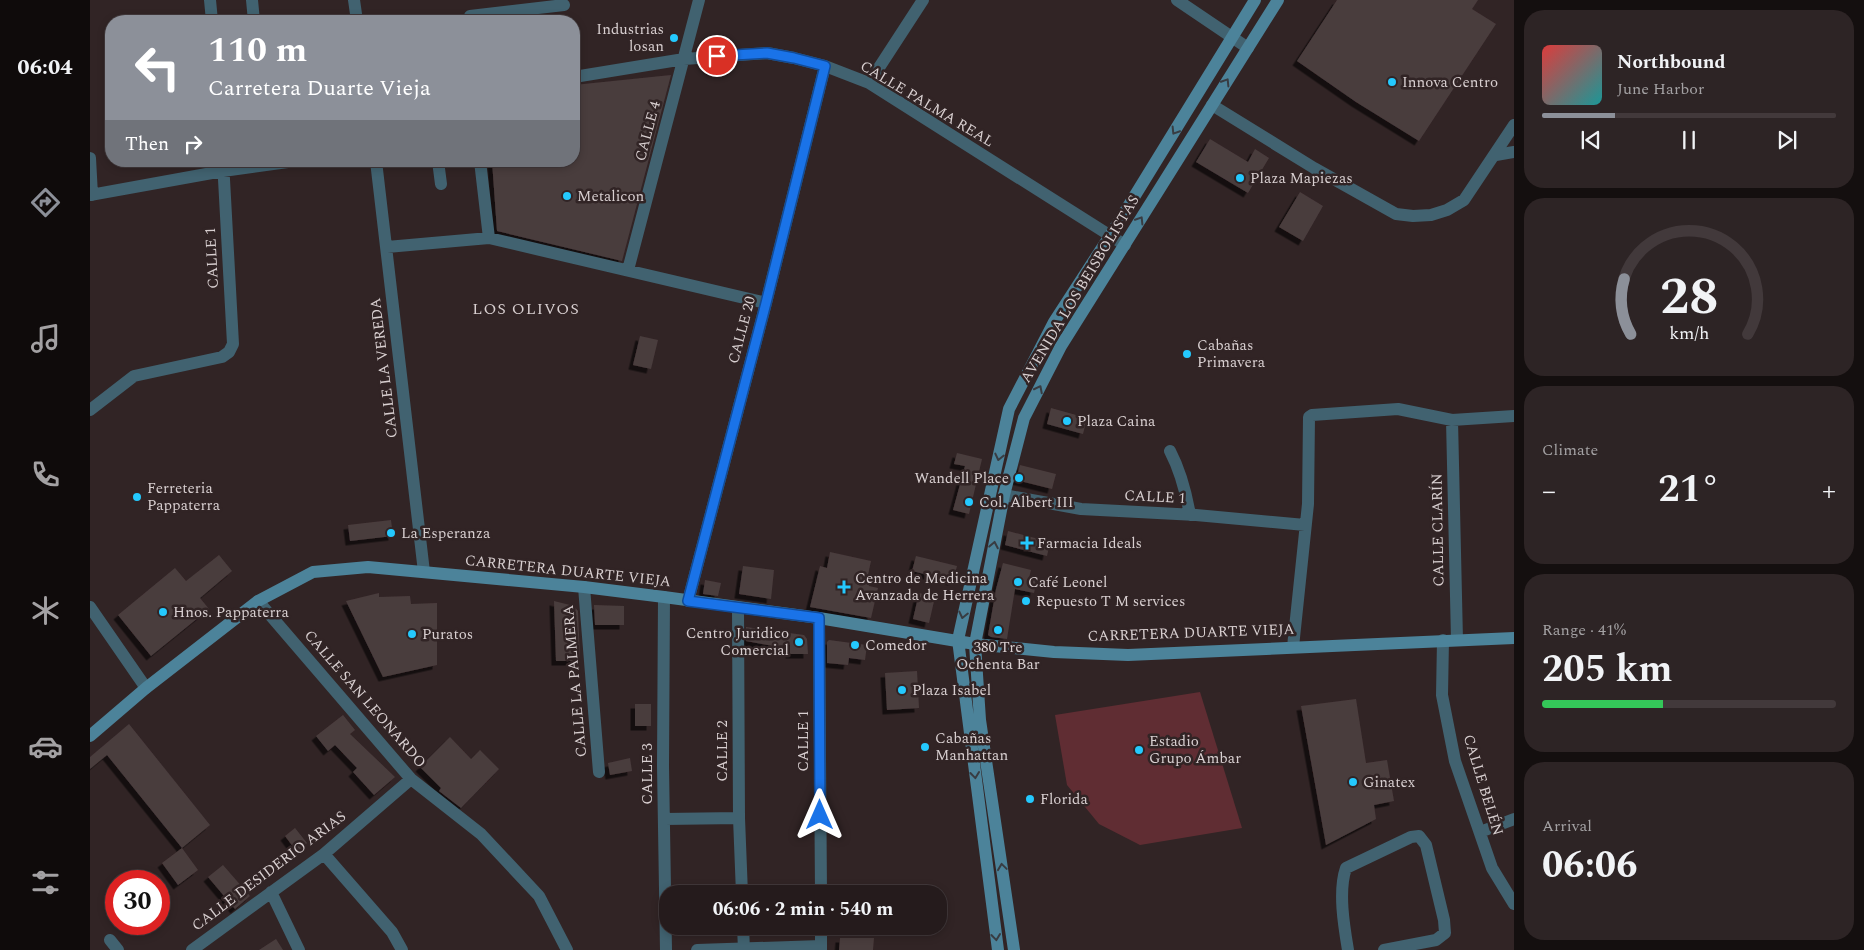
<!DOCTYPE html>
<meta charset="utf-8">
<style>
body{margin:0;font-family:Spectral,serif;background:#2d2425;color:#f1f3f6;height:100vh;display:flex;flex-direction:column;font-size:19px;white-space:nowrap}
*{box-sizing:border-box;margin:0}
p{font-size:16px;color:#a3a1a3}
.icon{flex:none;width:28px;height:28px;fill:none;stroke:currentColor;stroke-width:2;stroke-linecap:round;stroke-linejoin:round}
.map{position:relative;flex:1;overflow:hidden}
.panel{display:flex;flex-direction:column;gap:10px;padding:10px;background:#140f0f;width:350px}
.panel>*{flex:none}
.top-card{position:absolute;left:15px;top:15px;width:475px;height:152px;border-radius:20px;box-shadow:0 2px 8px #0003,0 0 0 1px #42393b;background:#8c9099;color:#fff;overflow:hidden}
.speed{position:absolute;left:15px;top:870px;display:flex;gap:10px;font-size:25px;font-weight:700;text-align:center}
.speed>*{display:grid;place-content:center;width:65px;height:65px;border-radius:50%;background:#251b1c;box-shadow:0 2px 8px #0003,0 0 0 1px #42393b;line-height:1}
.speed .limit{border:8px solid #d22;background:#fff;color:#111}
.pin{position:absolute;display:grid;place-items:center;width:42px;height:42px;color:#fff;margin:-21px;border:2px solid #fff;border-radius:50%;box-shadow:0 1px 5px #0007}
.me{position:absolute;width:55px;margin:-28px;rotate:0deg;stroke-linejoin:round;filter:drop-shadow(0 0 4px #0008)}
.turn{display:flex;align-items:center;gap:18px;height:105px;padding:0 20px;font-size:22px}
.turn .icon{width:65px;height:65px;stroke-width:2.5}
.turn b{display:block;font-size:35px;line-height:42px}
.then{display:flex;align-items:center;height:48px;padding:0 20px;background:#0003;gap:10px;font-size:19px}
.big{font-size:38px;font-weight:700;line-height:1.1}
.panel .card{flex:1;display:flex;flex-direction:column;justify-content:center;gap:8px;min-width:0;padding:0 18px;border-radius:20px;background:#2d2425}
.panel .dial{align-items:center;gap:0}
.dial svg{height:130px;overflow:visible;fill:none;stroke:#42393b;stroke-width:7;stroke-linecap:round;text-anchor:middle}
.dial text{fill:#f1f3f6;stroke:none}
.song{display:flex;align-items:center;gap:15px}
.cover{width:60px;height:60px;border-radius:8px;background:linear-gradient(135deg,hsl(0 70% 55%),hsl(180 70% 35%))}
.played{height:5px;border-radius:2px;background:linear-gradient(90deg,#8c9099 25%,#42393b 25%)}
.keys{display:flex;justify-content:space-around;direction:ltr}
.heat{display:flex;justify-content:space-between;align-items:center;font-size:28px;direction:ltr}
.charge{height:8px;border-radius:4px;background:linear-gradient(90deg,#34c759 41%,#42393b 0)}
.trip{position:absolute;left:569px;top:885px;width:288px;height:50px;border-radius:20px;background:#251b1c;box-shadow:0 2px 8px #0003,0 0 0 1px #42393b;font-weight:700;line-height:50px;text-align:center}
main{display:flex;flex:1;min-height:0}
.dock{display:flex;flex-direction:column;width:90px;justify-content:space-around;align-items:center;background:#0f0b0b;color:#a3a1a3}
.dock .icon{width:35px;height:35px}
.dock .on{color:#8c9099}
.dock b{font-size:22px;color:#f1f3f6}
.map>svg:first-child{display:block}
</style>
<main>
<nav class="dock">
<b>06:04</b>
<svg class="icon on" aria-label="directions" viewBox="0 0 24 24"><path d="M12 3l9 9-9 9-9-9zM9 14v-3h6M13 9l2 2-2 2"/></svg>
<svg class="icon" aria-label="music" viewBox="0 0 24 24"><path d="M9 18V5l10-2v13"/><circle cx="6" cy="18" r="3"/><circle cx="16" cy="16" r="3"/></svg>
<svg class="icon" aria-label="phone" viewBox="0 0 24 24"><path d="M5 4h4l2 5-3 2q2 4 5 5l2-3 5 2v4C11 20 4 13 5 4z"/></svg>
<svg class="icon" aria-label="climate" viewBox="0 0 24 24"><path d="M12 3v18M4 7l16 10M4 17L20 7"/></svg>
<svg class="icon" aria-label="car" viewBox="0 0 24 24"><path d="M5 17H2v-5l4-1 3-4h7l3 4 3 1v5h-3M9 17h6M6 11h13"/><circle cx="7" cy="17" r="2"/><circle cx="17" cy="17" r="2"/></svg>
<svg class="icon" aria-label="filters" viewBox="0 0 24 24"><path d="M4 7h16M4 17h16"/><circle cx="9" cy="7" r="2"/><circle cx="15" cy="17" r="2"/></svg>
</nav>
<div class="map">
<svg width="1424" height="950" viewBox="0 0 1424 950">
<defs>
<filter id="shadow"><feDropShadow dx="-4.5" dy="4.5" stdDeviation="0" flood-color="#0009"/></filter>
</defs>
<rect width="100%" height="100%" fill="#312425"/>
<!-- green -->
<path fill="#602d33" d="M1110,692L1152,828L1050,845L1009,824L977,785L965,715Z"/>
<!-- building -->
<path fill="#4a3c3d" filter="url(#shadow)" d="M1247,0H1388L1382,9L1406,24L1329,141L1266,102L1207,61Z
M581,75L532,261L407,231L402,161H484V85Z
M1120,139L1158,162L1165,149L1179,158L1158,193L1106,162Z
M1210,192L1233,206L1213,241L1189,227Z
M550,336L568,340L561,369L543,365Z
M961,408L997,418L993,434L957,424Z
M867,453L892,459L879,514L863,510L875,466L864,464Z
M930,465L966,474L962,489L926,480Z
M301,520L303,536L260,541L258,525Z
M918,531L960,542L957,556L915,545Z
M740,552L781,561L778,575L782,576L779,586L788,588L781,618L720,607L730,566L737,568Z
M129,555L142,571L110,598L119,609L61,656L28,615L85,568L96,581Z
M826,556L867,566L863,581L822,571Z
M913,563L941,570L939,578L947,580L944,593L925,589L917,639L901,637L898,635L906,589Z
M653,566L684,570L681,599L649,594Z
M615,580L631,583L628,596L613,594Z
M289,593V597L320,596L321,604L347,603V665L293,677L256,601Z
M829,593L845,597L839,623L823,619Z
M464,601L484,606L488,611L490,661H466Z
M504,605L534,606V625H505Z
M656,627L714,635L717,639L718,654H700V645L683,646L656,641Z
M739,640L777,645L775,660L759,658L758,665L737,663V642Z
M827,671L829,708L797,710L795,673Z
M1266,699L1276,763L1297,760L1304,801L1284,805L1286,819L1236,845L1211,706Z
M545,704H561V726H545Z
M253,715L265,730L260,734L305,777L284,795L263,772L267,768L245,745L238,751L226,736Z
M39,724L120,825L92,848L17,755L0,769V757Z
M360,737L381,759L390,750L409,769L371,808L349,791L351,788L330,767Z
M540,758L542,771L520,775L518,763Z
M205,828L217,843L207,852L195,836Z
M92,848L108,870L88,885L72,863Z
M133,865L160,896L145,909L118,877Z
M750,938H784L783,950H749Z
M186,939L193,950H169Z"/>
<g fill="none" stroke-linecap="round" stroke-linejoin="round">
<!-- street -->
<path stroke="#416270" stroke-width="12" d="M120,0L122,21
M162,0L164,21
M264,0L267,21
M1087,0L1158,48
M380,16L474,5
M484,77L594,59L677,53L704,58L735,66L779,83L1035,245
M779,83L833,0
M1122,105L1224,168L1306,214L1323,216L1341,215L1357,210L1374,200L1424,125
M1406,155L1424,152
M0,158L2,195
M286,161L334,572
M348,161L351,184
M390,161L399,238
M0,195L133,171L205,161
M297,247L399,238L676,303
M538,270L609,0
M0,410L44,376L132,357L139,352L143,344L133,161
M1362,420L1367,640
M1080,451C1091,472 1096,492 1100,515
M914,495L991,509L1106,515L1215,525
M494,587L509,772
M574,597L573,766L576,950
M168,601L321,779L391,834L449,896L477,950
M598,601L676,303L735,66
M0,607L56,688
M648,608L649,818L652,894
M729,618L731,894
M1353,640L1352,695L1365,761L1402,868L1424,904
M1203,647L1218,504L1219,417L1222,415L1308,409L1362,420L1424,416
M574,819L649,818
M1390,832L1424,819
M234,854L302,932L312,950
M181,892L209,950
M653,926L654,950
M731,926V950
M20,940L28,950
M102,950L234,854L321,779
M607,950L731,946
M1258,950C1254,926 1248,891 1256,868L1321,837L1329,836L1336,845L1354,920L1355,933L1346,940L1294,950"/>
<!-- secondary -->
<path stroke="#4c839a" stroke-width="12" d="M0,736L56,688L168,601L223,572L278,567L494,587L574,597L729,618L885,644L964,652L1038,655L1424,638
M908,950L868,640L919,409L964,322L1025,228L1165,0
M924,950L890,720L885,644L914,495L934,418L971,346L1188,0"/>
</g>
<!-- one-way arrows -->
<defs><path id="oneway-chevron" d="M-2-3.5L2.5 0L-2 3.5" fill="none" stroke-width="1.6" stroke-linecap="round" stroke-linejoin="round" transform="scale(1.25)"/></defs>
<g stroke="#383c42">
<use href="#oneway-chevron" transform="translate(1136 82) rotate(-58)"/>
<use href="#oneway-chevron" transform="translate(1085 131) rotate(122)"/>
<use href="#oneway-chevron" transform="translate(1050 220) rotate(-58)"/>
<use href="#oneway-chevron" transform="translate(949 389) rotate(-63)"/>
<use href="#oneway-chevron" transform="translate(909 457) rotate(103)"/>
<use href="#oneway-chevron" transform="translate(904 545) rotate(-79)"/>
<use href="#oneway-chevron" transform="translate(873 615) rotate(103)"/>
<use href="#oneway-chevron" transform="translate(885 775) rotate(83)"/>
<use href="#oneway-chevron" transform="translate(912 867) rotate(-98)"/>
<use href="#oneway-chevron" transform="translate(906 937) rotate(83)"/>
</g>
<g fill="none" stroke-linecap="round" stroke-linejoin="round">
<defs>
<path id="route" d="M627,56L677,53L704,58L735,66L676,303L598,601L729,618L730,815"/>
</defs>
<!-- route casing -->
<use href="#route" stroke="#114b97" stroke-width="12"/>
<!-- route -->
<use href="#route" stroke="#1a73e8" stroke-width="9"/>
</g>
<!-- markers -->
<g fill="#24c9fe" stroke="#312425" stroke-width="2">
<circle cx="584" cy="38" r="5"/>
<circle cx="1302" cy="82" r="5"/>
<circle cx="1150" cy="178" r="5"/>
<circle cx="477" cy="196" r="5"/>
<circle cx="1097" cy="354" r="5"/>
<circle cx="977" cy="421" r="5"/>
<circle cx="929" cy="478" r="5"/>
<circle cx="47" cy="497" r="5"/>
<circle cx="879" cy="502" r="5"/>
<circle cx="301" cy="533" r="5"/>
<path d="M934.5 535.5h5v5h5v5h-5v5h-5v-5h-5v-5h5z"/>
<circle cx="928" cy="582" r="5"/>
<path d="M751.5 579.5h5v5h5v5h-5v5h-5v-5h-5v-5h5z"/>
<circle cx="936" cy="601" r="5"/>
<circle cx="73" cy="612" r="5"/>
<circle cx="908" cy="630" r="5"/>
<circle cx="322" cy="634" r="5"/>
<circle cx="709" cy="642" r="5"/>
<circle cx="765" cy="645" r="5"/>
<circle cx="812" cy="690" r="5"/>
<circle cx="835" cy="747" r="5"/>
<circle cx="1049" cy="750" r="5"/>
<circle cx="1263" cy="782" r="5"/>
<circle cx="940" cy="799" r="5"/>
</g>
<g text-anchor="middle" dominant-baseline="central" stroke-width="5" stroke-linejoin="round" paint-order="stroke">
<!-- poi labels -->
<g font-size="15" fill="#d8cfd0" stroke="#312425" text-anchor="start">
<text x="574" y="29" text-anchor="end">Industrias<tspan x="574" dy="17">losan</tspan></text>
<text x="1312" y="82">Innova Centro</text>
<text x="1160" y="178">Plaza Mapiezas</text>
<text x="487" y="196">Metalicon</text>
<text x="1107" y="345">Cabañas<tspan x="1107" dy="17">Primavera</tspan></text>
<text x="987" y="421">Plaza Caina</text>
<text x="919" y="478" text-anchor="end">Wandell Place</text>
<text x="57" y="488">Ferreteria<tspan x="57" dy="17">Pappaterra</tspan></text>
<text x="889" y="502">Col. Albert III</text>
<text x="311" y="533">La Esperanza</text>
<text x="947" y="543">Farmacia Ideals</text>
<text x="765" y="578">Centro de Medicina<tspan x="765" dy="17">Avanzada de Herrera</tspan></text>
<text x="938" y="582">Café Leonel</text>
<text x="946" y="601">Repuesto T M services</text>
<text x="83" y="612">Hnos. Pappaterra</text>
<text x="699" y="633" text-anchor="end">Centro Juridico<tspan x="699" dy="17">Comercial</tspan></text>
<text x="332" y="634">Puratos</text>
<text x="775" y="645">Comedor</text>
<text x="908" y="647" text-anchor="middle">380 Tre<tspan x="908" dy="17">Ochenta Bar</tspan></text>
<text x="822" y="690">Plaza Isabel</text>
<text x="845" y="738">Cabañas<tspan x="845" dy="17">Manhattan</tspan></text>
<text x="1059" y="741">Estadio<tspan x="1059" dy="17">Grupo Ámbar</tspan></text>
<text x="1273" y="782">Ginatex</text>
<text x="950" y="799">Florida</text>
</g>
<!-- street labels -->
<g font-size="15" fill="#d8cfd0" stroke="#312425">
<text transform="translate(837 104) rotate(31)">CALLE PALMA REAL</text>
<text transform="translate(558 131) rotate(-75)">CALLE 4</text>
<text transform="translate(122 258) rotate(-93)">CALLE 1</text>
<text transform="translate(990 289) rotate(-59)">AVENIDA LOS BEISBOLISTAS</text>
<text transform="translate(652 330) rotate(-75)">CALLE 20</text>
<text transform="translate(294 368) rotate(-97)">CALLE LA VEREDA</text>
<text transform="translate(1065 497) rotate(3)">CALLE 1</text>
<text transform="translate(1348 530) rotate(-91)">CALLE CLARÍN</text>
<text transform="translate(478 571) rotate(6)">CARRETERA DUARTE VIEJA</text>
<text transform="translate(1101 633) rotate(-2)">CARRETERA DUARTE VIEJA</text>
<text transform="translate(485 681) rotate(-95)">CALLE LA PALMERA</text>
<text transform="translate(275 699) rotate(49)">CALLE SAN LEONARDO</text>
<text transform="translate(713 741) rotate(-90)">CALLE 1</text>
<text transform="translate(632 751) rotate(-90)">CALLE 2</text>
<text transform="translate(557 774) rotate(-90)">CALLE 3</text>
<text transform="translate(1393 785) rotate(73)">CALLE BELÉN</text>
<text transform="translate(179 871) rotate(-37)">CALLE DESIDERIO ARIAS</text>
</g>
<!-- neighbourhood labels -->
<g font-size="16" letter-spacing="1" fill="#d8cfd0" stroke="#312425">
<text x="436" y="309">LOS OLIVOS</text>
</g>
</g>
</svg>
<div class="speed"><div class="limit">30</div></div>
<div class="pin" style="left:627px;top:56px;background:#d93025"><svg class="icon" aria-label="arrive" viewBox="0 0 24 24"><path d="M6 21V4h12l-3 4 3 4H6"/></svg></div>
<svg class="me" style="left:730px;top:815px" viewBox="-20 -20 40 40"><path d="M0-17L14 15 0 8-14 15z" fill="#1a73e8" stroke="#fff" stroke-width="4"/></svg>
<div class="trip">06:06 · 2 min · 540 m</div>
<div class="top-card">
<div class="turn"><svg class="icon" aria-label="left" viewBox="0 0 24 24"><path d="M17 20v-9H6M10 6l-5 5 5 5"/></svg><div><b>110 m</b>Carretera Duarte Vieja</div></div>
<div class="then">Then<svg class="icon" aria-label="right" viewBox="0 0 24 24"><path d="M7 20v-9h11M14 6l5 5-5 5"/></svg></div>
</div>
</div>
<section class="panel">
<div class="card">
<div class="song"><i class="cover"></i><div><b>Northbound</b><p>June Harbor</p></div></div>
<div class="played"></div>
<div class="keys"><svg class="icon" aria-label="previous" viewBox="0 0 24 24"><path d="M18 5L8 12l10 7zM5 5v14"/></svg><svg class="icon" aria-label="pause" viewBox="0 0 24 24"><path d="M8 5v14M16 5v14"/></svg><svg class="icon" aria-label="next" viewBox="0 0 24 24"><path d="M6 5l10 7-10 7zM19 5v14"/></svg></div>
</div>
<div class="card dial"><svg viewBox="0 0 100 80">
<path d="M14 69A42 42 0 1 1 86 69"/>
<path d="M14 69A42 42 0 0 1 10 35" stroke="#8c9099"/>
<text x="50" y="56" font-size="32" font-weight="700">28</text>
<text x="50" y="72" font-size="11">km/h</text>
</svg></div>
<div class="card"><p>Climate</p>
<div class="heat"><a>−</a><b class="big">21°</b><a>+</a></div>
</div>
<div class="card"><p>Range · 41%</p><b class="big">205 km</b><div class="charge"></div></div>
<div class="card"><p>Arrival</p><b class="big">06:06</b></div>
</section>
</main>
